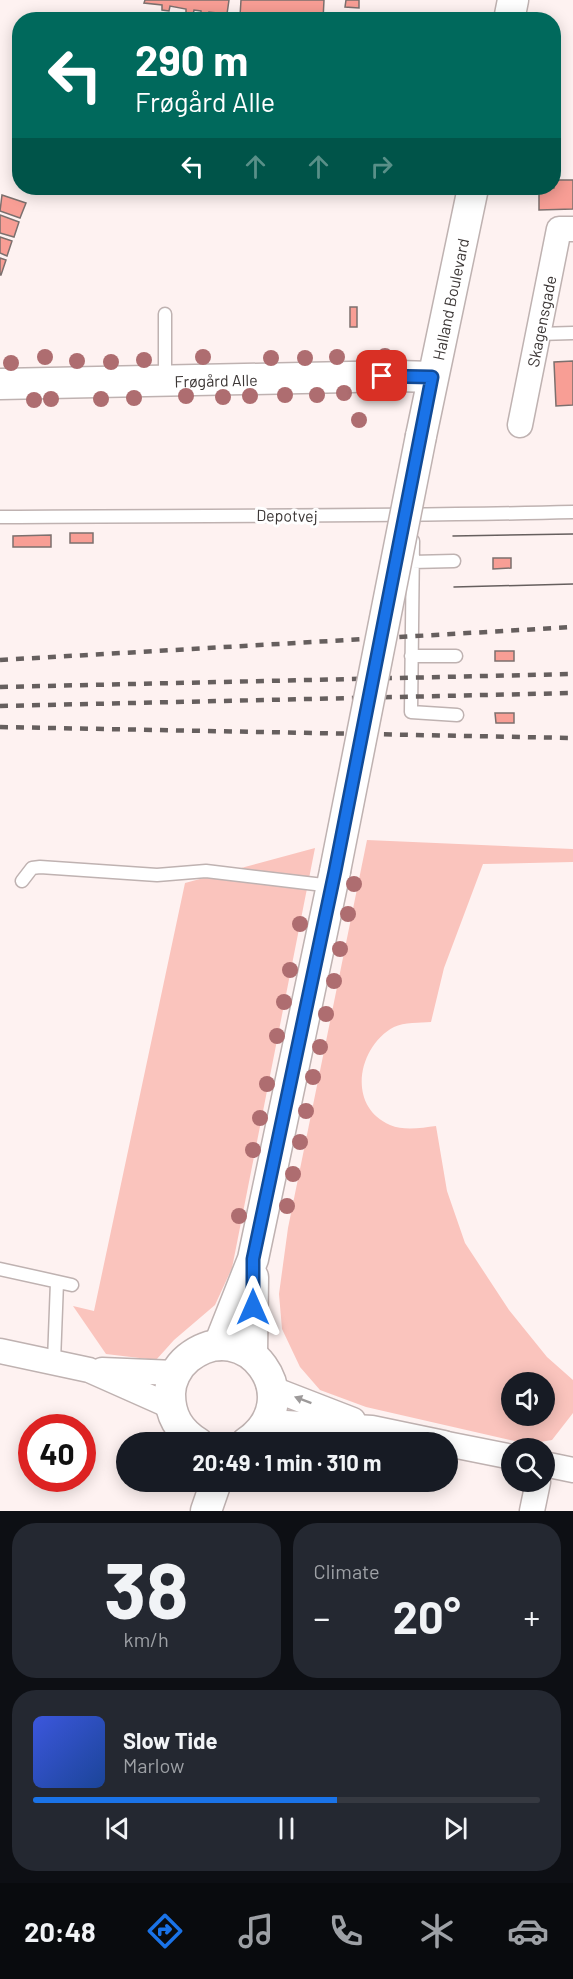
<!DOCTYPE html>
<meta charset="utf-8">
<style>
body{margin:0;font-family:Barlow,sans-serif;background:#242831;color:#f1f3f6;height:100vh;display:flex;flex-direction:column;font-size:22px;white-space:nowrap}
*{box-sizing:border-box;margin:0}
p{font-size:20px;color:#9ea1a6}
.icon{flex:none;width:33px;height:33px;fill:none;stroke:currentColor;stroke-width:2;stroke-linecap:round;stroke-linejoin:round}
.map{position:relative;height:1511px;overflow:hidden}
.details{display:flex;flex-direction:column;gap:12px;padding:12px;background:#0d0f14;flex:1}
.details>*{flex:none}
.hud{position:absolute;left:12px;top:12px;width:549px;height:183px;border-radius:24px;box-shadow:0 3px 15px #0003;background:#00695c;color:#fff;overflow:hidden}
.fabs{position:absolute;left:501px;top:1372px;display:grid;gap:12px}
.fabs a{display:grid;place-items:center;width:54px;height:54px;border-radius:50%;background:#171b24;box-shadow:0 3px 15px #0003;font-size:30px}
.speed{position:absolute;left:18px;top:1414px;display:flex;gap:12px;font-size:30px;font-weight:700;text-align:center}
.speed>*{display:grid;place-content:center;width:78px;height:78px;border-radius:50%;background:#171b24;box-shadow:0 3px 15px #0003;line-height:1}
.speed .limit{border:9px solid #d22;background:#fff;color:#111}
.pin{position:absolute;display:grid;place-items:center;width:51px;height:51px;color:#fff;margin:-26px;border-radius:12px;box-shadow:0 3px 9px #0006}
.me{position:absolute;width:66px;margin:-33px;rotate:0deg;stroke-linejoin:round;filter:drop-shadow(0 0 4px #0008)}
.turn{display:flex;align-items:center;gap:21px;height:126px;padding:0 24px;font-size:27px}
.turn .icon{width:78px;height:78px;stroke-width:2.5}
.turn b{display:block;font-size:42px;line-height:51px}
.lanes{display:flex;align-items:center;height:57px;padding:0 24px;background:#0003;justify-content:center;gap:30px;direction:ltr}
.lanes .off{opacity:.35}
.big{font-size:45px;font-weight:700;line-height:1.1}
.details .widget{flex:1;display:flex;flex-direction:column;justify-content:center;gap:9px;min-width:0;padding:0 21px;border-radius:24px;background:#242831}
.details .dial{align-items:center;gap:0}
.dial b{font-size:78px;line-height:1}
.song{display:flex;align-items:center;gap:18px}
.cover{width:72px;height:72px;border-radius:9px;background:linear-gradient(135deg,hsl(230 70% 55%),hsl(220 70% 35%))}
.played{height:6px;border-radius:3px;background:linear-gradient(90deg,#1a73e8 60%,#363941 60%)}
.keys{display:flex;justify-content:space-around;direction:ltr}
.heat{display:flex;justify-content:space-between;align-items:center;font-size:33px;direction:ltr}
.details .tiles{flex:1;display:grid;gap:12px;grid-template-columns:1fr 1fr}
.widget:last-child{grid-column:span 2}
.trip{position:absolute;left:116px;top:1432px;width:342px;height:60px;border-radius:30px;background:#171b24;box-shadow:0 3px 15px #0003;font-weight:700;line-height:60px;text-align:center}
.menu{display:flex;height:96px;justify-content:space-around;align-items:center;background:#090b0e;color:#9ea1a6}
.menu .icon{width:42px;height:42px}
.menu .current{color:#1a73e8}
.menu b{font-size:27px;color:#f1f3f6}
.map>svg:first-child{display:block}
</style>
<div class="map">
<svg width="573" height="1511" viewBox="0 0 573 1511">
<rect width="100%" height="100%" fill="#fef2f1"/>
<!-- green -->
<path fill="#fac4bd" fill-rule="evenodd" d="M367,840L573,849V862L483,864L444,968L431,1022C420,1023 404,1022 394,1027C358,1046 346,1106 390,1125C404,1131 421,1128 436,1126L447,1191L465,1243L509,1310L547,1357L573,1380V1413L552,1440L528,1444L366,1407L320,1390L300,1367L282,1329L279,1294L288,1228ZM512,1383H544V1416H512Z
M315,848L232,1268L215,1305L174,1340L156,1360L106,1354L73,1306L94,1311L185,883Z"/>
<!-- building -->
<path fill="#f89e95" stroke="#7c706e" stroke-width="1.5" d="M145,0H229L227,14L209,12V17L201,16V11L194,10L193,15L186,14V9L170,6L169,11L162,10V5L144,3Z
M241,0H324L323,20L266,17V20H258V17L240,16Z
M346,0H359V8L345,7Z
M554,180H573V209L539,210V188H554Z
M2,195L26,203L20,218L0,211Z
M0,215L19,222L14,237L0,233Z
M0,237L12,241L7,256L0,253Z
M0,258L6,260L1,275H0Z
M350,307H357V327H350Z
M573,361V405L556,406L554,362Z
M70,533H93V543H70Z
M51,535V547H13V536Z
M493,558H511V568L493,569Z
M495,651H514V661H495Z
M495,713H514V723H496Z"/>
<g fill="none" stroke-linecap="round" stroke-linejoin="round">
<defs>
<path id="service" d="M538,334L573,333
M165,380V314
M0,517C191,515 382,517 573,512
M413,541L411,712L457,715
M412,562L454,561
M411,656H456
M22,881L32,868L40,867L157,875L206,871L332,886
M0,1269L72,1285
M54,1361L57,1282"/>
<g id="minor">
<path id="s1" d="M520,425L559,229H573"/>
<path d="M0,1351L89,1370L170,1406"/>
<path d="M102,1370L175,1373"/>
<path d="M273,1389L353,1420"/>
<path d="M268,1422L372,1428L444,1443"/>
<path d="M447,1444L512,1457"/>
<path d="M544,1464L573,1470"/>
<path d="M532,1511L538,1482"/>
</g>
<g id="tertiary">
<path d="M509,20L513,0"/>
<path id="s2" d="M0,384L398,376L432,377"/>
<path id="s3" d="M421,436L473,188"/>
<path d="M219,1345L253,1259L335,871"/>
<path d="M252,1355L253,1277"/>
<path d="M198,1443C179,1431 170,1416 170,1394C170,1381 177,1367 188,1358C245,1312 311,1399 246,1443"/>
<path d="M206,1511L216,1482"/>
</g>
</defs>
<!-- service casing -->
<use href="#service" stroke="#bfb2b1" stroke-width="15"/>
<!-- minor casing -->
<use href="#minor" stroke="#bfb2b1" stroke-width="27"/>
<!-- tertiary casing -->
<use href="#tertiary" stroke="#bfb2b1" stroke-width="33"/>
<!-- service -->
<use href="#service" stroke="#fff" stroke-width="12"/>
<!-- minor -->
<use href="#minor" stroke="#fff" stroke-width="24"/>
<!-- tertiary -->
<use href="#tertiary" stroke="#fff" stroke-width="30"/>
<!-- tram -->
<path stroke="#665f5e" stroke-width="1.5" d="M453,536L573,534
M454,587L573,584"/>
<!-- rail -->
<path stroke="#665f5e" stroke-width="4.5" stroke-dasharray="8 8" stroke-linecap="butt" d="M0,660L573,627
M0,687L573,674
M0,706L573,693
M0,727L573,738"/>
<defs>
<path id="tertiary-bridge" d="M335,871L421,436"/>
</defs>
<!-- tertiary-bridge casing -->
<use href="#tertiary-bridge" stroke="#bfb2b1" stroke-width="33" stroke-linecap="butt"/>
<!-- tertiary-bridge -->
<use href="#tertiary-bridge" stroke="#fff" stroke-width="30"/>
</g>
<!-- trees -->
<g fill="#ae6d70">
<circle cx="385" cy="356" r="8"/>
<circle cx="45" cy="357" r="8"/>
<circle cx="203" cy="357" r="8"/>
<circle cx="337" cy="357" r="8"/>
<circle cx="271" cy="358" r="8"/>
<circle cx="305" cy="358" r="8"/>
<circle cx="144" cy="360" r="8"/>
<circle cx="77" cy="361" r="8"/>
<circle cx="111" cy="362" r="8"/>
<circle cx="11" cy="363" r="8"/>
<circle cx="344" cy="393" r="8"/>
<circle cx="386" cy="393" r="8"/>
<circle cx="285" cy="395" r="8"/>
<circle cx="317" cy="395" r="8"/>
<circle cx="186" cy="396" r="8"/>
<circle cx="250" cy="396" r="8"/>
<circle cx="223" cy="397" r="8"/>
<circle cx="134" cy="398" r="8"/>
<circle cx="51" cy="399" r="8"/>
<circle cx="101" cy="399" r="8"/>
<circle cx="34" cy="400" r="8"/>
<circle cx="359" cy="420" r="8"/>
<circle cx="354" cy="884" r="8"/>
<circle cx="348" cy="914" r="8"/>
<circle cx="300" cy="924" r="8"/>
<circle cx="340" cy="949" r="8"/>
<circle cx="290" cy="970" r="8"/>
<circle cx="334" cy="981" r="8"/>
<circle cx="284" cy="1002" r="8"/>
<circle cx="326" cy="1014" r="8"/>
<circle cx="277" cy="1036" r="8"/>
<circle cx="320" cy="1047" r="8"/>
<circle cx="313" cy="1077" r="8"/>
<circle cx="267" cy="1084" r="8"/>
<circle cx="306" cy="1111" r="8"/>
<circle cx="260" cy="1118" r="8"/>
<circle cx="300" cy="1142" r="8"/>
<circle cx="253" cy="1150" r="8"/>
<circle cx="293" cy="1174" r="8"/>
<circle cx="287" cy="1206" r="8"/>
<circle cx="239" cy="1216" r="8"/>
</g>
<!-- one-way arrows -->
<defs><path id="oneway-solid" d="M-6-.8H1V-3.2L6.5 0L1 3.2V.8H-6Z" transform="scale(1.5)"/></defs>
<use fill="#9d9a9a" href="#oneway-solid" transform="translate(303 1400) rotate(-159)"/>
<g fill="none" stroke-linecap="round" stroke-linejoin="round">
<defs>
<path id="route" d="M253,1307V1259L335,871L432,377L382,376"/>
</defs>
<!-- route casing -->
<use href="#route" stroke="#114b97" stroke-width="15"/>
<!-- route -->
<use href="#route" stroke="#1a73e8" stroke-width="10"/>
</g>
<g text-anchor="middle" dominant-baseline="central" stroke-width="6" stroke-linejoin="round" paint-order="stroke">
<!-- street labels -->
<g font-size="16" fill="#3b3635" stroke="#fff">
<text stroke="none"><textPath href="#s3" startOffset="140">Halland Boulevard</textPath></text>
<text stroke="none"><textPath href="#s1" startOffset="106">Skagensgade</textPath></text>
<text stroke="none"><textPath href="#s2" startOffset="216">Frøgård Alle</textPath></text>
<text transform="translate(287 515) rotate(1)">Depotvej</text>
</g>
</g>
</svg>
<div class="fabs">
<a><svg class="icon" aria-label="sound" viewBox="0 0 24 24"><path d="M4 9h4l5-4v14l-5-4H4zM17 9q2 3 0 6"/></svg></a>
<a><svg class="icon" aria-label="search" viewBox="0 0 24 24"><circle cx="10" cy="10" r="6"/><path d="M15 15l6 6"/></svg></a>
</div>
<div class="speed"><div class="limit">40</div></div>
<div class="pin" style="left:382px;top:376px;background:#d93025"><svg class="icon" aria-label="arrive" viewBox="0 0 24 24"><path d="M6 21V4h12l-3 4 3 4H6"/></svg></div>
<svg class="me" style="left:253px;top:1307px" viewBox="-20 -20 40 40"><path d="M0-17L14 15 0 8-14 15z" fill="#1a73e8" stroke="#fff" stroke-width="4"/></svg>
<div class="trip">20:49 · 1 min · 310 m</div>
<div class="hud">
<div class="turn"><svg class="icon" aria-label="left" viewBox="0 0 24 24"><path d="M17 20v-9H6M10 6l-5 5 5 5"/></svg><div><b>290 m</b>Frøgård Alle</div></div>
<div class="lanes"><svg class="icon" aria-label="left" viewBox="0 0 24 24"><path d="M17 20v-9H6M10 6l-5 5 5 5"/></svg><svg class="icon off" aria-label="ahead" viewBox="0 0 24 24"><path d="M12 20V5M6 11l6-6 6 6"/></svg><svg class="icon off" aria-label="ahead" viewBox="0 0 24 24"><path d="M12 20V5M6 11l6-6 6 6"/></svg><svg class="icon off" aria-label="right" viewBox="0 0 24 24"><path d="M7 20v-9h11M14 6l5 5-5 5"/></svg></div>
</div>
</div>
<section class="details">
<div class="tiles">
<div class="widget dial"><b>38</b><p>km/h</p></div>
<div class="widget"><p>Climate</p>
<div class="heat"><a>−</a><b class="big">20°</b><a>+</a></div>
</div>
<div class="widget">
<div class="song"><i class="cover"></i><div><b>Slow Tide</b><p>Marlow</p></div></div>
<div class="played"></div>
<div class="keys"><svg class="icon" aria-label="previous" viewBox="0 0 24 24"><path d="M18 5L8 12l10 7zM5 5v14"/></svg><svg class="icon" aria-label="pause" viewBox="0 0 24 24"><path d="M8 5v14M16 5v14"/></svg><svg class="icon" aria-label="next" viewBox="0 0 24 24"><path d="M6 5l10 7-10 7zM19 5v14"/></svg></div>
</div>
</div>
</section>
<nav class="menu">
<b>20:48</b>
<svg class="icon current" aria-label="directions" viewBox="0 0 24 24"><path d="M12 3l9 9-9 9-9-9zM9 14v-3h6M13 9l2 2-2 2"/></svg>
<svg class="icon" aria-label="music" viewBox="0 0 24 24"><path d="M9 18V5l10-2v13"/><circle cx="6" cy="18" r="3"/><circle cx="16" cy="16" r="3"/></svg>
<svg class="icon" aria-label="phone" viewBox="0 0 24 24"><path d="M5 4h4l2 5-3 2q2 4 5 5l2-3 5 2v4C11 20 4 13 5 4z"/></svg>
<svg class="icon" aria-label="climate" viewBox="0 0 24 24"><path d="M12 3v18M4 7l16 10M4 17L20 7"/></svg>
<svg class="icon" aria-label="car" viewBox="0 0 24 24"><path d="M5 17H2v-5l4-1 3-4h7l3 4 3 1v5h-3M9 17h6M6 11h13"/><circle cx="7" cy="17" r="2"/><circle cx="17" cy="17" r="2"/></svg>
</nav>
